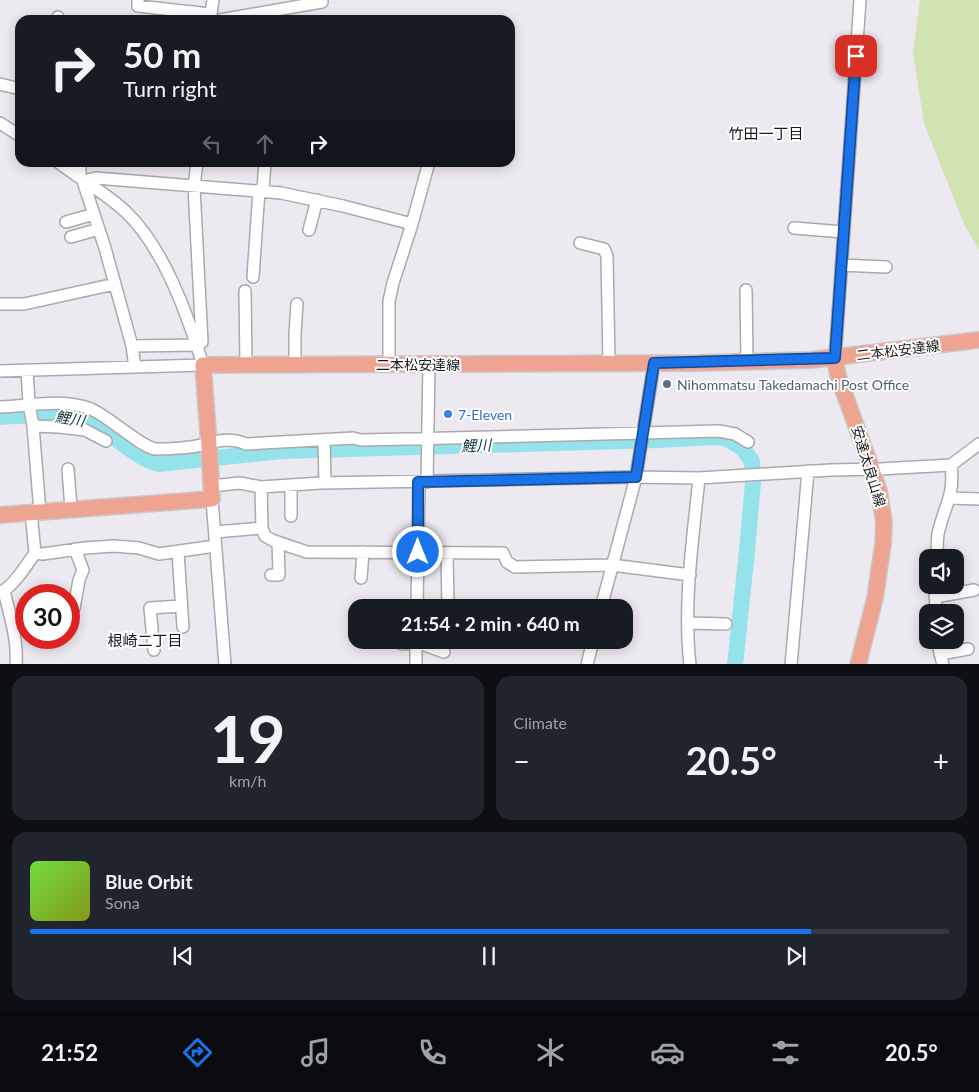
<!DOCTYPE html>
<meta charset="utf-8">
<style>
body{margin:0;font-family:Lato,"Noto Sans JP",sans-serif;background:#20242c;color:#f1f3f6;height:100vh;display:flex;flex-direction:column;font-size:19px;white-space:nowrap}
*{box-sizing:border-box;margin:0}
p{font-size:16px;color:#9ea1a6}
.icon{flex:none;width:28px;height:28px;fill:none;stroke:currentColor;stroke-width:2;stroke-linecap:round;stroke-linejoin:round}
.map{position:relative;height:664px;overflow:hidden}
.sheet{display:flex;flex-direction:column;gap:12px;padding:12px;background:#0d0f14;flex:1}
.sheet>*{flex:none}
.banner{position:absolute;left:15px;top:15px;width:500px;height:152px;border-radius:15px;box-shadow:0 2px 12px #0003;background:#171b24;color:#f1f3f6;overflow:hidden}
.controls{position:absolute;left:919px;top:549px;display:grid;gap:10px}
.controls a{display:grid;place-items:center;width:45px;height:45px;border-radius:10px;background:#171b24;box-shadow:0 2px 12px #0003;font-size:25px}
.speed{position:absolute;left:15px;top:584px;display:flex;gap:10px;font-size:25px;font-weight:700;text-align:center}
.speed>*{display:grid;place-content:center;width:65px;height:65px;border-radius:50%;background:#171b24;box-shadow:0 2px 12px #0003;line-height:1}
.speed .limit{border:8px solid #d22;background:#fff;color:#111}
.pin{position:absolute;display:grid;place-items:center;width:42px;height:42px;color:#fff;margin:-21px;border-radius:10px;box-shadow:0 2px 8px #0006}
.me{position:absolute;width:55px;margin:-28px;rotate:0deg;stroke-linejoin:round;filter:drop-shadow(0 0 4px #0008)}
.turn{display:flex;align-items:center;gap:18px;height:105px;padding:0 25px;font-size:22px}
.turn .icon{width:65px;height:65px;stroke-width:2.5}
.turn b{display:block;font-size:35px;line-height:42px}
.lanes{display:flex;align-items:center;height:48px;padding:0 25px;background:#0003;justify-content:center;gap:25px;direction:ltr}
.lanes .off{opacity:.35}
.big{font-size:38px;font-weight:700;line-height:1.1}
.sheet .tile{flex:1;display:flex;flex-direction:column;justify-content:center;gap:8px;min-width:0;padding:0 18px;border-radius:15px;background:#20242c}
.sheet .dial{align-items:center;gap:0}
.dial b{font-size:65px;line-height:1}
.song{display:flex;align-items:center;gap:15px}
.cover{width:60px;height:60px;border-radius:8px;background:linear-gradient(135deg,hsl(100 70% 55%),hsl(70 70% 35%))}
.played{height:5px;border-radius:2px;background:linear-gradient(90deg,#1a73e8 85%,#363941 85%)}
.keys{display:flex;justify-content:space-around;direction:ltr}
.heat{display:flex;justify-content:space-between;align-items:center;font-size:28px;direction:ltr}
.sheet .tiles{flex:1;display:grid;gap:12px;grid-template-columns:1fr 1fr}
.tile:last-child{grid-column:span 2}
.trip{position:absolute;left:348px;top:599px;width:285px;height:50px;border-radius:15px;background:#171b24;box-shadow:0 2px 12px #0003;font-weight:700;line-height:50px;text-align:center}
.dock{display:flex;height:80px;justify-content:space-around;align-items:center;background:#090b0e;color:#9ea1a6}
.dock .icon{width:35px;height:35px}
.dock .active{color:#1a73e8}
.dock b{font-size:22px;color:#f1f3f6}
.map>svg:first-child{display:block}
</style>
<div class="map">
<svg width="979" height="665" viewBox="0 0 979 665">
<rect width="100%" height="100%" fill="#ede9f0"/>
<!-- green -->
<path fill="#d1e3b0" d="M920,0H979V250L964,224L924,123L913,53Z"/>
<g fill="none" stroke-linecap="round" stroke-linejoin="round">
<!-- river -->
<path stroke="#94e3ea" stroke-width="16" d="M0,417C24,416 70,410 91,421C114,434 134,458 159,464L282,451L658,440L717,437L727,439L742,448L752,461L753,483L747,551L735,665"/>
<defs>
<path id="minor" d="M138,0V6L210,14
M58,17L59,20
M210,20L213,0
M220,20L322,2
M0,84L20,89
M0,123L20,136
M77,176L80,172V162
M263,190L265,162
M66,222L94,214
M794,228L844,232
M309,230L317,200
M71,237L99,229
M580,243L604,249L607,256L609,363
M841,265L886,267
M253,277L259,190
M746,290L747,361
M245,291L246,365
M0,304H24L115,284
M132,346L197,345L202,342L194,187L197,162
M835,358L860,0
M389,364V301L393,283L412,224L429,162
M295,365V334L297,304
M135,367L132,346L105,248L83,181L96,178L281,193L343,206L412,224
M27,370L29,404L33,426L40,512
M0,371L203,365C188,316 164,248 126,212C106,193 80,179 58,162
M0,407C29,406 62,398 91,409C108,416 142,448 156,449C166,449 192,448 201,445C216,441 231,437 246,444L353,438L361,440L409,439L719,431L735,434L748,442
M33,426L59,427L85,430L106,441
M324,440L325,483
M68,469L71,509
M427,482L429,364
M211,486L240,483L261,487L321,483L636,477L699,478L831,470L880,469L951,465L979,444
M261,487L262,528
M950,498L979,499
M212,499L225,665
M31,512L35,553
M291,516V485
M215,532L262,528L265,536L274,541L307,552L503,553L507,562L515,567L612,565L690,575
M178,552L183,627
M447,553L448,608
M937,558C937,550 937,541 938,534C944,506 955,496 951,465
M271,575H279L278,542
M361,578L363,552
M935,585L936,612
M4,591C10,616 18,640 16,665
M0,592C11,590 28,563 35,553L43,554L85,548L114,546L139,548L159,554L215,546
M935,597L974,590
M74,608L79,580L83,570L75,549
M417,608L419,482
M601,608L636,477L654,363
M688,623L726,624
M937,640L943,665
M402,644L416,642L444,652
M154,650L150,608L181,606
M940,654L968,649
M416,665V640
M587,665L593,640
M690,665C683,603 693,539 699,478
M791,665L808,471"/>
<path id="major" d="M835,358L838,376L872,470L879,491L884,522L883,544L875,598L858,665
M0,515L212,499L209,445L203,365L699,363L811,360L979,340"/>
</defs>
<!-- minor casing -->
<use href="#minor" stroke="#aba8ae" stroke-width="14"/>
<!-- major casing -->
<use href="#major" stroke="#c8c7c8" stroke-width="18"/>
<!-- minor -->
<use href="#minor" stroke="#fff" stroke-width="11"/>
<!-- major -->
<use href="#major" stroke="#efa391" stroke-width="15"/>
</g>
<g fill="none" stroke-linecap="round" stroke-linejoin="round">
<defs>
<path id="route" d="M418,552V482L636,477L654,363L835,358L856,56"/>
</defs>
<!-- route casing -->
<use href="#route" stroke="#114b97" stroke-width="12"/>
<!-- route -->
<use href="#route" stroke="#1a73e8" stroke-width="9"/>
</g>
<!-- markers -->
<circle fill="#5c6f8a" stroke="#fff" stroke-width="2" cx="667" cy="384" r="5"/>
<circle fill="#3f7fe0" stroke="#fff" stroke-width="2" cx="448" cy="414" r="5"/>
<g text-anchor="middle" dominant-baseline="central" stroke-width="4" stroke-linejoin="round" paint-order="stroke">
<!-- street labels -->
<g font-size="14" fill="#181719" stroke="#fff">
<text transform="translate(898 350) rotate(-7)">二本松安達線</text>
<text x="418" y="364">二本松安達線</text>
<text transform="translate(869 466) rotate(73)">安達太良山線</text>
</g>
<!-- service labels -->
<g font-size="14" fill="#4e5e75" stroke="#fff" text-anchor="start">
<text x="677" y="384">Nihommatsu Takedamachi Post Office</text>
</g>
<!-- shop labels -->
<g font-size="14" fill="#366cbe" stroke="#fff" text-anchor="start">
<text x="458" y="414">7-Eleven</text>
</g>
<!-- neighbourhood labels -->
<g font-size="15" fill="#181719" stroke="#fff">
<text x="766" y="133">竹田一丁目</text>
<text x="145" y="640">根崎二丁目</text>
</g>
<!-- water labels -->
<g font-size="15" font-style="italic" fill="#12383b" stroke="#fff">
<text transform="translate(70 418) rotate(9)">鯉川</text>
<text transform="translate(476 445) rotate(-2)">鯉川</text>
</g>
</g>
</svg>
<div class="controls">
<a><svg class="icon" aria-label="sound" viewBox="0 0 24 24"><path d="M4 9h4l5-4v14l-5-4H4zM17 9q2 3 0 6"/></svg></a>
<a><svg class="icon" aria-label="layers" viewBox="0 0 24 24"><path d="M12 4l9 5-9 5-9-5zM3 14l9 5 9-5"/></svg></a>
</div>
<div class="speed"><div class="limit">30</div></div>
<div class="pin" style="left:856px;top:56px;background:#d93025"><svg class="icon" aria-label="arrive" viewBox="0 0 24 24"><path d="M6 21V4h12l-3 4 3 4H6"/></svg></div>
<svg class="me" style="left:418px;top:552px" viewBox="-20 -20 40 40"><circle r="17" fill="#1a73e8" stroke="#fff" stroke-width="3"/><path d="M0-11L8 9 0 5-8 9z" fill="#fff"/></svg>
<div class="trip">21:54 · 2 min · 640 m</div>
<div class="banner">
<div class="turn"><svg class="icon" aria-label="right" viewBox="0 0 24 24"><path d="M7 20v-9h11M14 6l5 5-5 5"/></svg><div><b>50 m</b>Turn right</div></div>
<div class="lanes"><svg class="icon off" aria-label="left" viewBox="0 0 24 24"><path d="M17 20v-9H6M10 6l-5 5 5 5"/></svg><svg class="icon off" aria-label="ahead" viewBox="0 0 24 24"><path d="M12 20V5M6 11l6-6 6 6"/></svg><svg class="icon" aria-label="right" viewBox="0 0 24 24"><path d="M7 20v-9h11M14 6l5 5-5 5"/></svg></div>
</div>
</div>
<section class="sheet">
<div class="tiles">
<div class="tile dial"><b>19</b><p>km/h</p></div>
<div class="tile"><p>Climate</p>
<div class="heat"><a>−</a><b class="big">20.5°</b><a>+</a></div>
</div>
<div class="tile">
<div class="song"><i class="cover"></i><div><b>Blue Orbit</b><p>Sona</p></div></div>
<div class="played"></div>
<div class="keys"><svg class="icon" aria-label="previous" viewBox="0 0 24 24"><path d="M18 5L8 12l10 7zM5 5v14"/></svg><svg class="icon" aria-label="pause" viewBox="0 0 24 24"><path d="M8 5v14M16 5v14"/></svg><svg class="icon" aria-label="next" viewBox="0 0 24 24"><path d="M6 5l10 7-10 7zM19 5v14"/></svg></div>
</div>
</div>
</section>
<nav class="dock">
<b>21:52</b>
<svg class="icon active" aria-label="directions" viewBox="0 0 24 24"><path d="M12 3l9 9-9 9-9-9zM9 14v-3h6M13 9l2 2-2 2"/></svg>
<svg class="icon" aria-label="music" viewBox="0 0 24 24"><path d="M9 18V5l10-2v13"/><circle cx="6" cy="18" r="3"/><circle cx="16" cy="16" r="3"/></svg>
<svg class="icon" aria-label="phone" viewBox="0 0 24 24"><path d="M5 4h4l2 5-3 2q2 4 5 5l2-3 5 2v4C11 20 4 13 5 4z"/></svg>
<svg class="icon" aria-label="climate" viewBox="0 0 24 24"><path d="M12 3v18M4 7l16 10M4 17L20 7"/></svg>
<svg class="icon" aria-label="car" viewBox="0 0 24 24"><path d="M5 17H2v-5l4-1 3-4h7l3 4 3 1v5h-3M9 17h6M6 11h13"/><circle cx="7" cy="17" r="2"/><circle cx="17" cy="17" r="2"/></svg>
<svg class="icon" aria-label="filters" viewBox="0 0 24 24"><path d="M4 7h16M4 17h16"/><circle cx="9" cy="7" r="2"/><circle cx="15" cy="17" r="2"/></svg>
<b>20.5°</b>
</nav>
